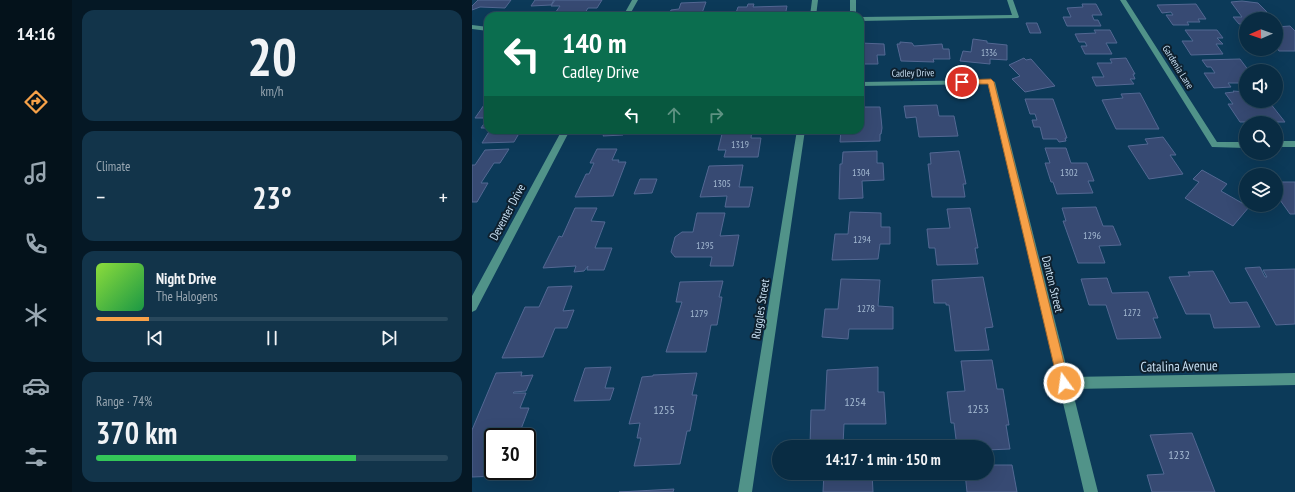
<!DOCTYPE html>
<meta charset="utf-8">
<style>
body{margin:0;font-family:"PT Sans Narrow",sans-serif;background:#12344a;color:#f1f3f6;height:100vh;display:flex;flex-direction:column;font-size:15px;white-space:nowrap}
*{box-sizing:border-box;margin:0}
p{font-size:13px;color:#99a7b2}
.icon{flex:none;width:22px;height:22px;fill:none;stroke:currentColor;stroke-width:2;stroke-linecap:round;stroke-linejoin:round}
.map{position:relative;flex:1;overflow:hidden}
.drawer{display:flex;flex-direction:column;gap:10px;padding:10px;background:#051825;width:400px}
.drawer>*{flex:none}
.banner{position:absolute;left:12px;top:12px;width:380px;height:122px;border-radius:12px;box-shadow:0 4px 16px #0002,0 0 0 1px #29485c;background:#0b6e4f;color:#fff;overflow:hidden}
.needle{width:26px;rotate:268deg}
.tools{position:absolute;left:767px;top:12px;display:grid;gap:8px}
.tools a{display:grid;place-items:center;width:44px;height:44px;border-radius:50%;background:#092c43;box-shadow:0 4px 16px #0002,0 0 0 1px #29485c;font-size:20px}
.speed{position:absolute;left:12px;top:428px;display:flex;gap:8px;font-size:20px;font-weight:700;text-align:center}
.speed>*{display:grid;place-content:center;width:52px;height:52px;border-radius:50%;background:#092c43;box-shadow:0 4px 16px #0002,0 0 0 1px #29485c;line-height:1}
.speed .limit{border:2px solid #111;border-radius:6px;background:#fff;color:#111}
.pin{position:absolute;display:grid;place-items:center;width:34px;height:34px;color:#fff;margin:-17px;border:2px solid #fff;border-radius:50%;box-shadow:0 1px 4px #0007}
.me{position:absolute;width:44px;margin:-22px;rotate:346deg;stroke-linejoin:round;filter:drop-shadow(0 0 3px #0008)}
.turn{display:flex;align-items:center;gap:14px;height:84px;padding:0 12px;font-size:18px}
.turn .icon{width:52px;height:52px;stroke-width:2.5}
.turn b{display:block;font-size:28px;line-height:34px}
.lanes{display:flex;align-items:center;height:38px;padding:0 12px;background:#0003;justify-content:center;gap:20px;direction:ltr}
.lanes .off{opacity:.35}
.big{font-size:30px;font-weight:700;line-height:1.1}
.drawer .widget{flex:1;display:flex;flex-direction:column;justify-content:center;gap:6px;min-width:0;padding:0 14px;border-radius:12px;background:#12344a}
.drawer .dial{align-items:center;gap:0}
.dial b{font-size:52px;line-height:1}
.song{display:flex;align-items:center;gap:12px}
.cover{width:48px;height:48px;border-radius:6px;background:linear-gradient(135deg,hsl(90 70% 55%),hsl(140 70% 35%))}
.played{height:4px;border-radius:2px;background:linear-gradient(90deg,#f7a148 15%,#29485c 15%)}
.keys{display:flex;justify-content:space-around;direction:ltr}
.heat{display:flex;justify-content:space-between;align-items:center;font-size:22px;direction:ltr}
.charge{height:6px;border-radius:3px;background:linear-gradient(90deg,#34c759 74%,#29485c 0)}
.trip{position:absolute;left:300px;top:440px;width:222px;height:40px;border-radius:20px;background:#092c43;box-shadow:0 4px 16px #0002,0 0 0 1px #29485c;font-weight:700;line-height:40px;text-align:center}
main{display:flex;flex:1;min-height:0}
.dock{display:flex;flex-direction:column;width:72px;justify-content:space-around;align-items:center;background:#04121b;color:#99a7b2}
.dock .icon{width:28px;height:28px}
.dock .active{color:#f7a148}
.dock b{font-size:18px;color:#f1f3f6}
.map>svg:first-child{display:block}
</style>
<main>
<nav class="dock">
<b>14:16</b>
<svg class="icon active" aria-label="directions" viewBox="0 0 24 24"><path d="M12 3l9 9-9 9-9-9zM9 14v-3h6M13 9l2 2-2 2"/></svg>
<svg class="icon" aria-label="music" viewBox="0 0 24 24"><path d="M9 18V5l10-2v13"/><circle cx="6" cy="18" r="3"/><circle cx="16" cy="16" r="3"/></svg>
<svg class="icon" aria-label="phone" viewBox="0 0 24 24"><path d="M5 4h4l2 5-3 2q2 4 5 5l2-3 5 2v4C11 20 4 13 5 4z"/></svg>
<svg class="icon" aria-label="climate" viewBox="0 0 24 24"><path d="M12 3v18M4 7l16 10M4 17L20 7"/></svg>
<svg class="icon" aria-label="car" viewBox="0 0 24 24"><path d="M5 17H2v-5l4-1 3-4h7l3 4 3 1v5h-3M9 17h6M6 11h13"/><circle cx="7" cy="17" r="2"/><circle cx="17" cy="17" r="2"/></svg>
<svg class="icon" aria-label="filters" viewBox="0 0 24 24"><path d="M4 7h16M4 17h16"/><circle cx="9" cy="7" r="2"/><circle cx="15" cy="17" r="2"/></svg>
</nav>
<section class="drawer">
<div class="widget dial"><b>20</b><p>km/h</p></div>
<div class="widget"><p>Climate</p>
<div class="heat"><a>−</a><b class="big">23°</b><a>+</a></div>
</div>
<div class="widget">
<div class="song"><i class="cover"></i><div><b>Night Drive</b><p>The Halogens</p></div></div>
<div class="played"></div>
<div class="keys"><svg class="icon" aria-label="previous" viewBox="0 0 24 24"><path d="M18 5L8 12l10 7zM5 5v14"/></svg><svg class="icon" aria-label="pause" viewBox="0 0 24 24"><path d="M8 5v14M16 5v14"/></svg><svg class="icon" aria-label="next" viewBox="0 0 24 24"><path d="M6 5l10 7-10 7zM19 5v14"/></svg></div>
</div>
<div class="widget"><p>Range · 74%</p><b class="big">370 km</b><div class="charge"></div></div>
</section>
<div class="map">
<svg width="823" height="492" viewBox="0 0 823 492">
<rect width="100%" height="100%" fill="#0c3a59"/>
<!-- building -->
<path fill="#374a73" stroke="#536893" d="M6,0H39L33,8L8,7L0,10V6Z
M63,0H82L79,5L59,6Z
M83,0H130L125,8H116L111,16H81L88,6H79Z
M770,1L786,3L795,12H786L792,19H774V24H767L761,17H770L759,2Z
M234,2L229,16H196L199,10L207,9L209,3Z
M276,4H282L281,7L315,6L313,16H263L266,7H275Z
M610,4H624L630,15H620L622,20H626L629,26H595L591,17H599L595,8L611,7Z
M724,4L734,19H726L728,22H715L717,25H701L694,15H701L699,12L690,13L685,5Z
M554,23H565L569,33H558Z
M818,26L823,31V51H807L804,47V30H807L804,27Z
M622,30H638L645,43H634L640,54H613L609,46H615L613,42H607L603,34L624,33Z
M713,30H745L751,38H745L751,44H744L751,54L719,55L710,41H721Z
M501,39L515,41V43L535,45V60L518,59V64L488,61L491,51L499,52Z
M428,42L440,43L442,46L470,44L471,49H477L478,59H461L462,62L429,61L425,44H428Z
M388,43L412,44L413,55H405L406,64H388Z
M552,58L554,60L559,59L583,86L553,92L540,79L548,76L537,65Z
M654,58L663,74H661L663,79H658L662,84L624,86L620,77H632L625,63H640L638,59Z
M768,59L777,71H774V75H770L774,83H756L759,87L742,88L732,73H743L739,67H735L730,60Z
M761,91L774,92V101L798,103L813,122H768L756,104H761L753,93L762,92Z
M668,93L687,129H644L630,100L651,98L649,94Z
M553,99H581L595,138H593L594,141L587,142L585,139H571L568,127H562L560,120H565L563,114H558Z
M12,105H16V128H9L16,118H3Z
M465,105L467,116H482L486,136L447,137L444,117L434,118L432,106Z
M388,107H408L410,128L409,134H408V141L368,142L369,130H388Z
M18,130H49L42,142L10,143Z
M134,130H153L151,135L131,136Z
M251,130H280L279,138H289L286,157H252L254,150H246Z
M691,137L704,155H698L711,174L677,179L656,146L676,144L673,139Z
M573,148H594L599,163H615L622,181H616L621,193L585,194L581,182H579L573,163H578Z
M37,149L28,163H22L9,183H16L5,202H0V165H3L13,150Z
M125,149H145L140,160H147L146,162H154L141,196L103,197L114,174H117L122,163H118Z
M405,151V163H411L412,180L390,181L391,198L367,199L368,164H370L371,152Z
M487,151L494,184H491L493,197H460L456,164H459L458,153Z
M271,165L267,187H281L277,207H253L255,196L228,197L237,166Z
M730,170L755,184L749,191L777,207L761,226L713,198L727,182L721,179Z
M168,179H185L180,193L162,194Z
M804,182H823V214H818L808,200H804Z
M624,207L631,226H641L649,245L627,246L633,263H606L591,221H594L590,208Z
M103,208H125L119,221L133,222L123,248H140L132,270H115L116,266L112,271L102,272L104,266L71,268L87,236L90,237Z
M498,208L506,248H503L506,264L465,265L463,248H457L455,229L478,228L475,209Z
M378,212L409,213V227H418V244H408L406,259L360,260L363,234H376Z
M225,213H253L248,236L267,235L261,266H238L240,257H203L199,252L203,237L210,232H221Z
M788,267L793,277H795L791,270L823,269V324L804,325L773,268Z
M741,271L758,303L775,302L788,327L742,328L738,314H714L697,277L718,276L716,272Z
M511,277L521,327L513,328L517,350L483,351L477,305H474V303H462L460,280Z
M635,278L640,293L676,292L686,318H681L689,338L645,339L634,305H617L609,279Z
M369,279L408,280L406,306L421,307V329H377L376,339L350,337L353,309H366Z
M251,281L247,297H250L245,325H239L234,352H194L210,302H204L208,282Z
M100,286L91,311L102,310L95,328H83L71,357L30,358L53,307H67L76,287Z
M520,360L525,389H531L537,425H534L538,449L515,450V447H485L482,423H479L475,392L493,391L489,361Z
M139,367L133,388H142L138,400L102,401L113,368Z
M406,367V392H412L414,424H372L371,445L338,446L339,410H353L355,370Z
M50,372L49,376L61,375L54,391L42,392L41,393H54L48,408H57L46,437H21V471H29L27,476L0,477V430L24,373Z
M225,373L220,395H225L218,431H215L208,464L162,466L169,438H165L168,423L157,424L170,377L181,376V375Z
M720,433L743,492H680L675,475L692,474L678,435Z
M515,465H540L545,492H495L493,473H515Z
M352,473H400L401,492H351Z
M202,489L201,492H147Z"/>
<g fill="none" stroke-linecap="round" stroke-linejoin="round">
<!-- minor -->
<path fill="#519389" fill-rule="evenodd" d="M160,0H166L157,16H151Z
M340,0H346L344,16H338Z
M378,0H384V16H378Z
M535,0H541L547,17L546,18L388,21V17L540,15Z
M648,0H654L745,142H774V148L740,147Z
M0,25L16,27V31L0,29Z
M519,80L523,82L597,377L823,373V385L600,389L626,492H612L516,84L388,86V82Z
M90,130H98L4,310L0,312V296Z
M325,130H333L280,492H266Z
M804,141H823V147H804Z"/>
</g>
<!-- route -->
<path fill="#f7a148" stroke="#a1692f" d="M519,79L522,82L597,383L595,387L592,389L588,387L586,383L516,84H490L486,82L490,80Z"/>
<g text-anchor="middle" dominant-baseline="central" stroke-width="4" stroke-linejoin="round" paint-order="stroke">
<!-- far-number labels -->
<g font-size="9" fill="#a4bad2">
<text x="517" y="52">1336</text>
</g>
<!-- far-street labels -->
<g font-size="10" fill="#c8dff2" stroke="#0e202e">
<text transform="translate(706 67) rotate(58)">Gardenia Lane</text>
<text transform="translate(441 73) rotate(-1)">Cadley Drive</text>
</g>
<!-- number labels -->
<g font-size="10" fill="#a4bad2">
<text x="268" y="144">1319</text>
<text x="389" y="172">1304</text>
<text x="597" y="172">1302</text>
<text x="250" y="183">1305</text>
<text x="620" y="235">1296</text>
<text x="390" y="239">1294</text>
<text x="233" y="245">1295</text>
<text x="394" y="308">1278</text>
<text x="660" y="312">1272</text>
<text x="227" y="313">1279</text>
</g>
<!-- street labels -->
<g font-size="12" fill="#c8dff2" stroke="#0e202e">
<text transform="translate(35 212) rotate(-62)">Deventer Drive</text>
<text transform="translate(581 284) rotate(76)">Danton Street</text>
<text transform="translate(288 309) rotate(-81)">Ruggles Street</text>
</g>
<!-- near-number labels -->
<g font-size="12" fill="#a4bad2">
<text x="383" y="401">1254</text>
<text x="506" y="408">1253</text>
<text x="192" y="409">1255</text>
<text x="707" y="454">1232</text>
</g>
<!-- near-street labels -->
<g font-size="14" fill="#c8dff2" stroke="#0e202e">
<text transform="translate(707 366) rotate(-1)">Catalina Avenue</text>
</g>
</g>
</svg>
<div class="tools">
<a><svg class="needle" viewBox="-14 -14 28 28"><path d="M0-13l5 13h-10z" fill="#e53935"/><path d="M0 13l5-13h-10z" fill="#99a7b2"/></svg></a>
<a><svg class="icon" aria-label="sound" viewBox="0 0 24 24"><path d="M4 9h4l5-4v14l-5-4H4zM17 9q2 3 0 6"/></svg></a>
<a><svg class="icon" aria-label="search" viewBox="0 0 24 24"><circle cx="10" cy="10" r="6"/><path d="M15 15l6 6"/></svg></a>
<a><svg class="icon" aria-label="layers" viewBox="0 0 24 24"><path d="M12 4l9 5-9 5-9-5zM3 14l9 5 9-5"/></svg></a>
</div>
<div class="speed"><div class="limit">30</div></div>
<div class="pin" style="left:490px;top:82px;background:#d93025"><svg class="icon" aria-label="arrive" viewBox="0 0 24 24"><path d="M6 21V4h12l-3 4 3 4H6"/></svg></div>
<svg class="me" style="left:592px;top:383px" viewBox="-20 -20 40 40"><circle r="17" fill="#f7a148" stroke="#fff" stroke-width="3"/><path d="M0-11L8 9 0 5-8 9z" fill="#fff"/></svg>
<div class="trip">14:17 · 1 min · 150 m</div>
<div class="banner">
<div class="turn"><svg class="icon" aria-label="left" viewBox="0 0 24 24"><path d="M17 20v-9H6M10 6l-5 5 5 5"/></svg><div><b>140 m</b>Cadley Drive</div></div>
<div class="lanes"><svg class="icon" aria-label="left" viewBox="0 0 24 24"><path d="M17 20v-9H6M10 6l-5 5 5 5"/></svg><svg class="icon off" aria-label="ahead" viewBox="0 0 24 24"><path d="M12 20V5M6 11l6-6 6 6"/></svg><svg class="icon off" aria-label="right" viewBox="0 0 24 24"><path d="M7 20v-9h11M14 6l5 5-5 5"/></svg></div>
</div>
</div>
</main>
